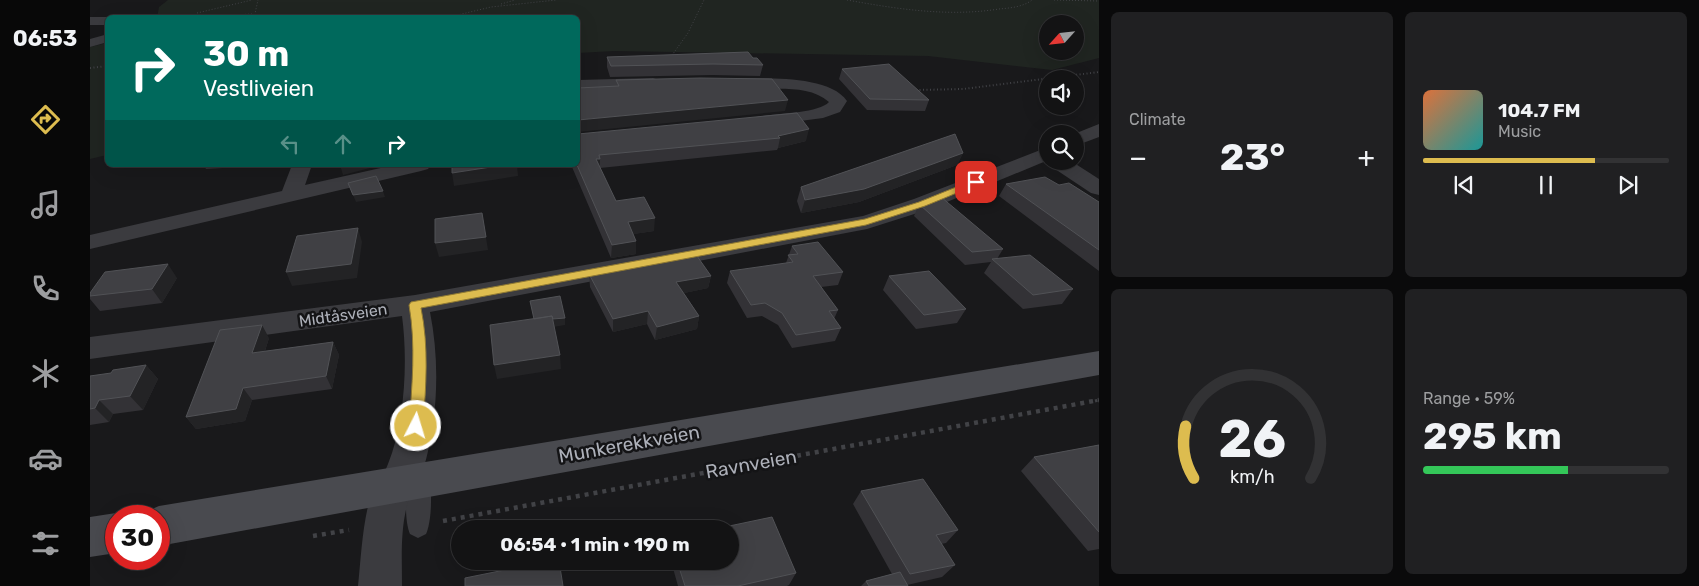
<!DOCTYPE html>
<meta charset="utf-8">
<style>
body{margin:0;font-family:Rubik,sans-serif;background:#202022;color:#f1f3f6;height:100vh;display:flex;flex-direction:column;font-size:19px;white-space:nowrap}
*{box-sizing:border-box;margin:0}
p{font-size:16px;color:#9d9ea0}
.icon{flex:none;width:28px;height:28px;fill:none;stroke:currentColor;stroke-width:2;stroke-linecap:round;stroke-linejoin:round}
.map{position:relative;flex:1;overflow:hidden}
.drawer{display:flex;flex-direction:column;gap:12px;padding:12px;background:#0a0a0b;width:600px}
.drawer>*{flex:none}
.hud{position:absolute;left:15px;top:15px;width:475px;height:152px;border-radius:8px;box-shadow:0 5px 20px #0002,0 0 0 1px #323234;background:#00695c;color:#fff;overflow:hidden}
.needle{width:32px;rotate:243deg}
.controls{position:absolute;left:949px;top:15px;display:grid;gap:10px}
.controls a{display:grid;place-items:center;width:45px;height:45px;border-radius:50%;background:#131314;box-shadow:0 5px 20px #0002,0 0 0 1px #323234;font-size:25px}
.speed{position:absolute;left:15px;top:505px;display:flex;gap:10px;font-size:25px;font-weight:700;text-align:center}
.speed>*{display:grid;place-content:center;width:65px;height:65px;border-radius:50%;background:#131314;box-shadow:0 5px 20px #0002,0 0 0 1px #323234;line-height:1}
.speed .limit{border:8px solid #d22;background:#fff;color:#111}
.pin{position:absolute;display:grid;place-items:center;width:42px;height:42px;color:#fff;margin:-21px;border-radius:10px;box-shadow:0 2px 8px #0006}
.me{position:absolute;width:55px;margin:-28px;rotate:5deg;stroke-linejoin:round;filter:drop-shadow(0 0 4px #0008)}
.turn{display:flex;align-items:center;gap:18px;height:105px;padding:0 15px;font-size:22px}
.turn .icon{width:65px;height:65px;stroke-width:2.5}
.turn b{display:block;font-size:35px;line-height:42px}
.lanes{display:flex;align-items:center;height:48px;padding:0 15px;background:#0003;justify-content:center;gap:25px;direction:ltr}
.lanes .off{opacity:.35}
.big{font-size:38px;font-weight:700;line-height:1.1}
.drawer .widget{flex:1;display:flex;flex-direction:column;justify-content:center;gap:8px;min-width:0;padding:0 18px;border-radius:8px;background:#202022}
.drawer .dial{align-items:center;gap:0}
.dial svg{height:130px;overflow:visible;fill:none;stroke:#323234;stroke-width:7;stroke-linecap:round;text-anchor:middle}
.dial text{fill:#f1f3f6;stroke:none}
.song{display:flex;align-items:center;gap:15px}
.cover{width:60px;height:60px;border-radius:8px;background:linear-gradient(135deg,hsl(20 70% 55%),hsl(180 70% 35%))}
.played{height:5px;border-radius:2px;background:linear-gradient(90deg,#ddbc4f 70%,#323234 70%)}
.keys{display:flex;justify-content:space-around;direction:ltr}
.heat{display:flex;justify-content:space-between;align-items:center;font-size:28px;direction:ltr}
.charge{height:8px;border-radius:4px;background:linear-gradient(90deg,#34c759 59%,#323234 0)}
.drawer .tiles{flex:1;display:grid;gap:12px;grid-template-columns:repeat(2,1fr)}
.trip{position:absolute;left:361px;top:520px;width:288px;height:50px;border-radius:25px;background:#131314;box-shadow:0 5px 20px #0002,0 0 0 1px #323234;font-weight:700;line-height:50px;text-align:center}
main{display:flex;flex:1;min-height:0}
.dock{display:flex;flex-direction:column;width:90px;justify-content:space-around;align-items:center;background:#080808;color:#9d9ea0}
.dock .icon{width:35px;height:35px}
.dock .on{color:#ddbc4f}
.dock b{font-size:22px;color:#f1f3f6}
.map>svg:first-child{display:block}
</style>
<main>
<nav class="dock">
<b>06:53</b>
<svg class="icon on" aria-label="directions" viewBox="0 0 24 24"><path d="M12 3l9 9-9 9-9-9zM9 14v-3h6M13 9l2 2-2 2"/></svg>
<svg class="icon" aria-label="music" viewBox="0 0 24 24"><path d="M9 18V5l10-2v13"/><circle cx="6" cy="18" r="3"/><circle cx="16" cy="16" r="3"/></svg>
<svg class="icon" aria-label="phone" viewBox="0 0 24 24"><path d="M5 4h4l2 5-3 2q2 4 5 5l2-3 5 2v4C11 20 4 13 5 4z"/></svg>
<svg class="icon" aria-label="climate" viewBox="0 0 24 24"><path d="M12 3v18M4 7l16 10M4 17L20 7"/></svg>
<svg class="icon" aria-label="car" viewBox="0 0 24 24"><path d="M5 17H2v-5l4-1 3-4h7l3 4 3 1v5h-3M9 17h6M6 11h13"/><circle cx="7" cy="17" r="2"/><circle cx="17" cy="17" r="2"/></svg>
<svg class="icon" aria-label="filters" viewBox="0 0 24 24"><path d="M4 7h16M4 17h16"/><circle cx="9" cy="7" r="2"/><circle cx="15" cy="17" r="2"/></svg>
</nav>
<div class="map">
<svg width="1009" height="586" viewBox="0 0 1009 586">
<rect width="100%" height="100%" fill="#19191b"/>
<!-- green -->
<path fill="#202521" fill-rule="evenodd" d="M78,0H1009V58L962,70L838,56L524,51L488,53V18H67L69,7ZM958,24H985V51H958Z
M17,43V155L0,159V47Z"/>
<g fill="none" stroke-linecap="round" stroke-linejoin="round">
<!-- path-far3 -->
<path stroke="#414246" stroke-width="1" stroke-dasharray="1 2" stroke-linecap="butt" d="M757,0C807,9 858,17 909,9C920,8 933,7 942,0
M964,0L1009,1
M411,4L425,0
M107,13L162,0
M68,18L164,14
M164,18L168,0
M355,18L401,7L466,0
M580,58L598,33L614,0"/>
<!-- path-far2 -->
<path stroke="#414246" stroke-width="2" stroke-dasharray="1 2.5" stroke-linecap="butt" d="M0,68L18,66
M826,90L873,89L1009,72"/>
<!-- path-far1 -->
<path stroke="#414246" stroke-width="3" stroke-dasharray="2.5 4" stroke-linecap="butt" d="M1005,401L1009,400"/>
<!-- path -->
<path stroke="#414246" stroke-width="4.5" stroke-dasharray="4 5" stroke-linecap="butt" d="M353,521L1009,400
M223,536L259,530
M35,565L66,560"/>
<!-- service -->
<path fill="#3b3b3f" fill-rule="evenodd" d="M329,470L337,473C343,486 342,521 336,534L328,538L320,534C314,521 315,486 321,473Z"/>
<!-- minor -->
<path fill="#3b3b3f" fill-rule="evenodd" d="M0,17H18L19,18H18V25H0Z
M18,34V42L0,47V39Z
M563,78L569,80L571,83L569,86L488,90V80Z
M649,78C678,79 739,75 757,101L750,112L733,118L672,126L666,125L663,121L666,117C683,113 728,114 739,102C714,80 673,94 643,86L641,83L643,80Z
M1009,124V137L985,146L984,134Z
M958,147V161H981L1009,179V195L1001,193L959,165L956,161L840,209L777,229L340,312C350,362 348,418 334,467C330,480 322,490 318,502C310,529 312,559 312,586H268C271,558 272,530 279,502C283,488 293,478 298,464C315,422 318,361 312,316L0,359V337L325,295L773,216L824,199Z
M202,165H222L215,185L304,165H341L338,169L331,171L0,249V235L192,191Z"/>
<!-- secondary -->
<path fill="#494a4f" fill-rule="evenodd" d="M1009,351V375L69,546V516H53L55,512L69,506Z
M26,513L34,516H26V553L0,557V517Z"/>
</g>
<!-- wall -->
<path fill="#333236" d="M517,57L663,58L673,65L670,76L622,75L520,77L517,67Z
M752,69L839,100L835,111L777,110L749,79Z
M707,113L716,141L688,148L687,150L510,168L526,201L564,231L543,234L546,241V254L521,258L482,167L478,168V165H488V135Z
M873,153L867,165L769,202L711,213L707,201L711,187Z
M114,165H182L116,169Z
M916,184L969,185L1009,202V271L909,196Z
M829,204L913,249L907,259L983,289L972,304L933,309L894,273L901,262L875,265L824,216Z
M702,246L753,272L748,285L731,287L748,310L744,319L751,328L745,341L702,348L688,325L672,316L657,318L637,283L640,271L696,263Z
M530,265H557L621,276L618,288L594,293L609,316L607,329L565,340L557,324L523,332L500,287L499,274L530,267Z
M799,276L876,309L867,323L826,329L793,290Z
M87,278L72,303L10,311L0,299V293Z
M179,338L175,351L243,342L249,355L242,389L162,400L155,421L106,429L96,417Z
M56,365L68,379L53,410L23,414L19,422L0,425V376L21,373Z
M1009,445V549L998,551L931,471L944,457Z
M771,491L868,530L856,543L851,544L865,565L852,577L817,585L818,586H771L776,581L802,574L763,504Z
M581,561H640L706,573L699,585L697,586H588Z"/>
<!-- shaded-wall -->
<path fill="#232325" d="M698,100L695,111L488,132V120Z
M719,129L716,141L688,148L690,138L688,136Z
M873,153L867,165L769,202L711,213L715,200Z
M506,159H510V171Z
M250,165H279L280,168L253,175Z
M414,165H427L428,176L364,186L362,173Z
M478,165H482V167L478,168Z
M293,191L295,197L266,202L263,195Z
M392,213L398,250L349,257L345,243Z
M565,218L564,231L537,235L538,222Z
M268,228L272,242L267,278L202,286L196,272Z
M546,241V254L521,258L522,245Z
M78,264L87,278L72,303L62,289Z
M621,276L618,288L585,295L586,282Z
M558,311L557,324L523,332V319Z
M609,316L607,329L565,340L567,327Z
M475,318V325L445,330L444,322Z
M172,325L179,338L170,366L162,353Z
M243,342L249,355L242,389L236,376Z
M470,355L471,369L407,379L404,365Z
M56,365L68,379L53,410L40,396Z
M153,388L162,400L155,421L106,429L96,417Z
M9,400L23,414L19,422L5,408Z"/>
<!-- building -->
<path fill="#404044" stroke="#515256" d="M658,52L663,58H667L673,65L623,64L521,66L517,57Z
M799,64L839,100L780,99L752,69Z
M610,78L682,79L698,100L488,120V88L529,86L526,80Z
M707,113L719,129L688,136L690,138L509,155L510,159H506L526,201L554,197L565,218L538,222L546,241L522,245L487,165H488V134Z
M865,134L873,153L774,189L715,200L711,187Z
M362,165H414L362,173Z
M286,176L293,191L263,195L258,183Z
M955,177L969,185L979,183L1009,202V250L916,184Z
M851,197L913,249L882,252L829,204Z
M392,213L396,237L345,243V219Z
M268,228L261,264L196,272L207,236Z
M728,242L753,272L723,276L748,310L739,311L751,328L706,335L692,313L675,303L661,305L640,271L703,262L698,255L708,254L702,246Z
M940,255L983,289L943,295L902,259Z
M607,256L621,276L586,282L609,316L567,327L558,311L523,319L499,274L531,267L530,265L555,260L557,265Z
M78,264L62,289L0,296V293L15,272Z
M839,271L876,309L834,315L799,276Z
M470,296L475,318L463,319L462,316L444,319L440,301Z
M462,316L470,355L404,365L400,325Z
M172,325L162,353L243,342L236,376L153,388L146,409L96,417L130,330Z
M56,365L40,396L9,400L5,408L0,409V376L21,373L23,370Z
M1009,445V532L944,457Z
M833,479L868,530L846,535L865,565L820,574L771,491Z
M682,517L706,573L648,586H595L587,561H640V529H625Z
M459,561H469L473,586H375V578Z
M810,572L818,586H779L776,581Z"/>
<!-- route -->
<path fill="#ddbc4f" stroke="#907a33" d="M886,179L889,180V184L835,206L776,225L331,308C339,347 336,387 333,426L331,430L326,432L321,430L319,426C322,386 326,345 319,305L321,302L775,219L829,202Z"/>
<g text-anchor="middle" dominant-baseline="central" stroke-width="5" stroke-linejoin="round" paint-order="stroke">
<!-- street labels -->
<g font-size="16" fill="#adb0b9" stroke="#141416">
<text transform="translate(253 315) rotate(-8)">Midtåsveien</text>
</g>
<!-- near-street labels -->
<g font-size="19" fill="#adb0b9" stroke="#141416">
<text transform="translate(539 444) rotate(-10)">Munkerekkveien</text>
<text transform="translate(661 464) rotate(-10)">Ravnveien</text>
</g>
</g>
</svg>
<div class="controls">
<a><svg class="needle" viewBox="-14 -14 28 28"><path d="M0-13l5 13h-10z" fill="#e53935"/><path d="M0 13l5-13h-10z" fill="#9d9ea0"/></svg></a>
<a><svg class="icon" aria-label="sound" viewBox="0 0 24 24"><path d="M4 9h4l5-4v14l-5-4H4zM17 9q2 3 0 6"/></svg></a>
<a><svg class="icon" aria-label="search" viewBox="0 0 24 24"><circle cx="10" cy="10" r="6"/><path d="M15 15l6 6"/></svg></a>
</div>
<div class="speed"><div class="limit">30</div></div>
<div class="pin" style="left:886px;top:182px;background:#d93025"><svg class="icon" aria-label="arrive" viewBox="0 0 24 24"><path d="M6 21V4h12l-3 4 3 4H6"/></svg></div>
<svg class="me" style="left:326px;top:426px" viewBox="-20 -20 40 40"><circle r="17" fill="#ddbc4f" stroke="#fff" stroke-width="3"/><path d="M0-11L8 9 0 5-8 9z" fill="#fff"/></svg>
<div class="trip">06:54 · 1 min · 190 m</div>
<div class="hud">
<div class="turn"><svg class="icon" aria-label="right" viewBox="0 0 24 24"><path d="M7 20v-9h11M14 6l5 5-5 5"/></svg><div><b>30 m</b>Vestliveien</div></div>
<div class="lanes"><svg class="icon off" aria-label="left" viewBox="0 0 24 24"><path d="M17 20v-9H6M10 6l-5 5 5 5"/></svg><svg class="icon off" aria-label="ahead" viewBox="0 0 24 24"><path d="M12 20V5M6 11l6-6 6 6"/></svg><svg class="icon" aria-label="right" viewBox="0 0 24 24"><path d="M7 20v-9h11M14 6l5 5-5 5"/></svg></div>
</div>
</div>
<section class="drawer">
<div class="tiles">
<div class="widget"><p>Climate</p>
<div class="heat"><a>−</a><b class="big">23°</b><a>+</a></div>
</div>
<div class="widget">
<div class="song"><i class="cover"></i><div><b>104.7 FM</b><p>Music</p></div></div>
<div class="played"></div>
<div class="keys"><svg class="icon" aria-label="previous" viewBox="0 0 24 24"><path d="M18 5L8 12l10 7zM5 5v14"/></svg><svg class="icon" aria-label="pause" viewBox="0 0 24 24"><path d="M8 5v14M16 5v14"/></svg><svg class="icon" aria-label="next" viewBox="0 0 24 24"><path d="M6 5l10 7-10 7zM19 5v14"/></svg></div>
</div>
<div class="widget dial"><svg viewBox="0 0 100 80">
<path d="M14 69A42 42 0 1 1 86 69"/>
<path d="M14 69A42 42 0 0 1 9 37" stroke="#ddbc4f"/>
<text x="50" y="56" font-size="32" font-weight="700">26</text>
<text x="50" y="72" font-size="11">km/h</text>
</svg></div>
<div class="widget"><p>Range · 59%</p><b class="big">295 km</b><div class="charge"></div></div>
</div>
</section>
</main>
